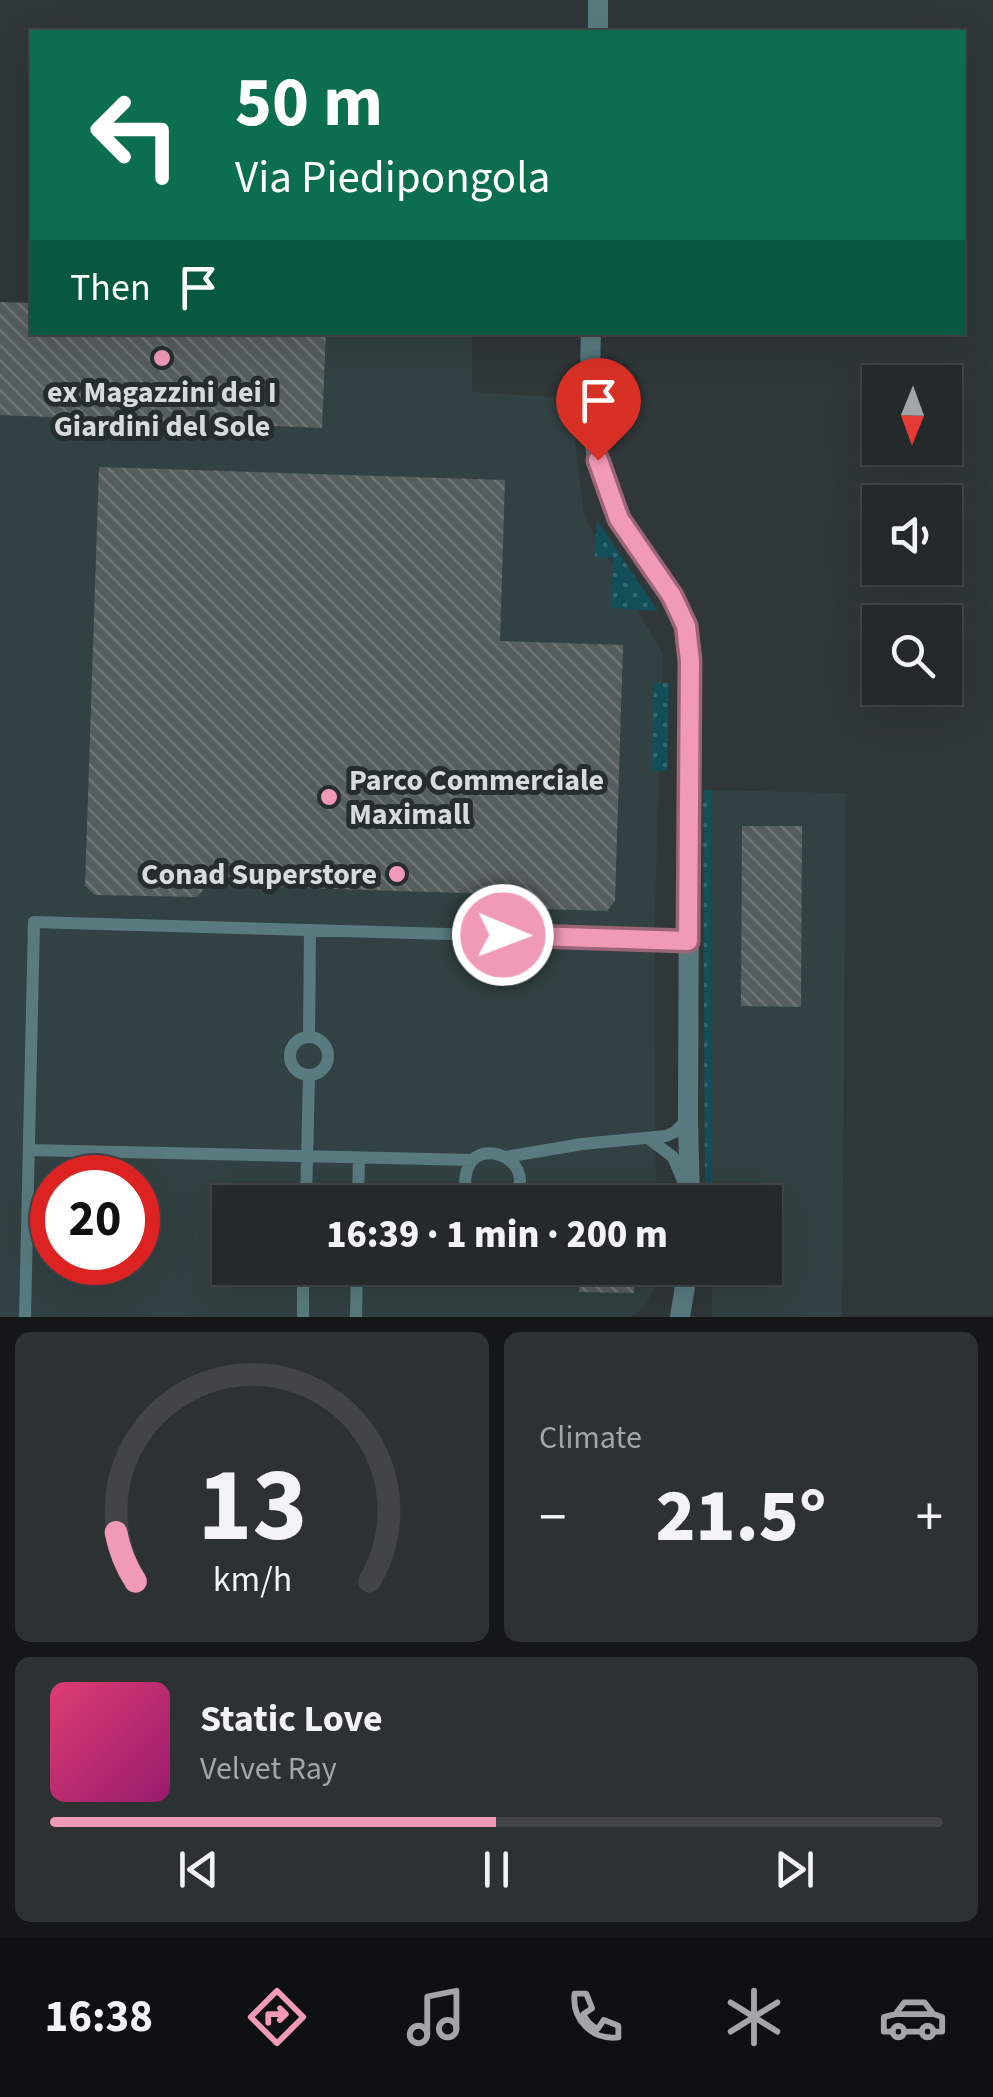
<!DOCTYPE html>
<meta charset="utf-8">
<style>
body{margin:0;font-family:"Source Sans 3",sans-serif;background:#2c3132;color:#f1f3f6;height:100vh;display:flex;flex-direction:column;font-size:38px;white-space:nowrap}
*{box-sizing:border-box;margin:0}
p{font-size:32px;color:#a3a6a8}
.icon{flex:none;width:55px;height:55px;fill:none;stroke:currentColor;stroke-width:2;stroke-linecap:round;stroke-linejoin:round}
.map{position:relative;height:1317px;overflow:hidden}
.panel{display:flex;flex-direction:column;gap:15px;padding:15px;background:#141717;flex:1}
.panel>*{flex:none}
.banner{position:absolute;left:30px;top:30px;width:935px;height:305px;border-radius:0px;box-shadow:0 10px 40px #0002,0 0 0 2px #414547;background:#0b6e4f;color:#fff;overflow:hidden}
.needle{width:65px;rotate:181deg}
.tools{position:absolute;left:862px;top:365px;display:grid;gap:20px}
.tools a{display:grid;place-items:center;width:100px;height:100px;border-radius:0px;background:#24292a;box-shadow:0 10px 40px #0002,0 0 0 2px #414547;font-size:50px}
.speed{position:absolute;left:30px;top:1155px;display:flex;gap:20px;font-size:50px;font-weight:700;text-align:center}
.speed>*{display:grid;place-content:center;width:130px;height:130px;border-radius:50%;background:#24292a;box-shadow:0 10px 40px #0002,0 0 0 2px #414547;line-height:1}
.speed .limit{border:15px solid #d22;background:#fff;color:#111}
.pin{position:absolute;display:grid;place-items:center;width:85px;height:85px;color:#fff;margin:-102px -42px;border-radius:50% 50% 50% 0;rotate:-45deg;box-shadow:0 0 10px #0007}
.pin .icon{rotate:45deg}
.me{position:absolute;width:110px;margin:-55px;rotate:91deg;stroke-linejoin:round;filter:drop-shadow(0 0 8px #0008)}
.turn{display:flex;align-items:center;gap:35px;height:210px;padding:0 40px;font-size:45px}
.turn .icon{width:130px;height:130px;stroke-width:2.5}
.turn b{display:block;font-size:70px;line-height:85px}
.then{display:flex;align-items:center;height:95px;padding:0 40px;background:#0003;gap:20px;font-size:38px}
.big{font-size:75px;font-weight:800;line-height:1.1}
.panel .tile{flex:1;display:flex;flex-direction:column;justify-content:center;gap:15px;min-width:0;padding:0 35px;border-radius:15px;background:#2c3132}
.panel .dial{align-items:center;gap:0}
.dial svg{height:260px;overflow:visible;fill:none;stroke:#414547;stroke-width:7;stroke-linecap:round;text-anchor:middle}
.dial text{fill:#f1f3f6;stroke:none}
.song{display:flex;align-items:center;gap:30px}
.cover{width:120px;height:120px;border-radius:15px;background:linear-gradient(135deg,hsl(340 70% 55%),hsl(320 70% 35%))}
.played{height:10px;border-radius:5px;background:linear-gradient(90deg,#f09ab7 50%,#414547 50%)}
.keys{display:flex;justify-content:space-around;direction:ltr}
.heat{display:flex;justify-content:space-between;align-items:center;font-size:55px;direction:ltr}
.panel .tiles{flex:1;display:grid;gap:15px;grid-template-columns:1fr 1fr}
.tile:last-child{grid-column:span 2}
.trip{position:absolute;left:212px;top:1185px;width:570px;height:100px;border-radius:0px;background:#24292a;box-shadow:0 10px 40px #0002,0 0 0 2px #414547;font-weight:800;line-height:100px;text-align:center}
.tabs{display:flex;height:160px;justify-content:space-around;align-items:center;background:#0e1011;color:#a3a6a8}
.tabs .icon{width:70px;height:70px}
.tabs .current{color:#f09ab7}
.tabs b{font-size:45px;color:#f1f3f6}
.map>svg:first-child{display:block}
</style>
<div class="map">
<svg width="993" height="1317" viewBox="0 0 993 1317">
<defs>
<pattern id="grass-dots" width="8" height="8" patternUnits="userSpaceOnUse" patternTransform="scale(2.5)"><rect width="8" height="8" fill="#124f58"/><path d="M2 2h.1M6 6h.1" fill="none" stroke="#34686f" stroke-width="1.8" stroke-linecap="round"/></pattern>
<pattern id="building-back-hatch" width="6" height="6" patternUnits="userSpaceOnUse" patternTransform="scale(2.5)"><rect width="6" height="6" fill="#565d5e"/><path d="M-1 5l2 2M0 0l6 6M5-1l2 2" fill="none" stroke="#6e7474"/></pattern>
</defs>
<rect width="100%" height="100%" fill="#303738"/>
<!-- built -->
<path fill="#324143" fill-rule="evenodd" d="M0,302L32,303V332L472,333V392L570,398L584,516L663,654L654,939L656,1202H230V1268H656V1287L642,1309L630,1317H0ZM52,1178H138V1262H52Z
M711,790L846,793L842,1317H712V1268H765V1202H712Z"/>
<!-- grass -->
<path fill="url(#grass-dots)" d="M597,520L658,611L612,608L613,558L595,557Z
M654,683H669L667,771H652Z
M703,790H711L712,1202H705Z"/>
<!-- building -->
<path fill="url(#building-back-hatch)" d="M0,302L32,303V332H326L322,428L0,415Z
M99,467L505,480L500,641L623,645L615,901L607,911L544,909L530,895L495,894L208,885L197,897L95,895L85,886Z
M742,826H802L801,1007L741,1006Z
M582,1184L637,1186L636,1202H581Z
M580,1268H635L634,1293L579,1292Z"/>
<g fill="none" stroke-linecap="round" stroke-linejoin="round">
<!-- lane -->
<path stroke="#597b80" stroke-width="12" d="M290 1056a19 19 0 1 1 38 0a19 19 0 1 1-38 0Z
M309,1037L310,930
M648,1138L673,1157L683,1181
M29,1150L473,1160
M506,1157L582,1144L666,1136L675,1132L688,1119
M306,1202L309,1076
M358,1202L359,1158
M477,1202C468,1195 463,1187 466,1174C475,1129 548,1166 508,1202
M289,1268L303,1274L318,1268
M303,1274V1317
M25,1317L34,922L688,941
M356,1317L357,1268"/>
<!-- street -->
<path stroke="#597b80" stroke-width="20" d="M598,32V0
M591,332C589,397 588,461 619,520C638,556 670,585 685,623C689,635 689,649 690,661L688,1119L690,1202
M680,1317L688,1268"/>
</g>
<g fill="none" stroke-linecap="round" stroke-linejoin="round">
<defs>
<path id="route" d="M503,935L688,941L690,661L686,626L672,596L619,519L598,460"/>
</defs>
<!-- route casing -->
<use href="#route" stroke="#9c6477" stroke-width="25"/>
<!-- route -->
<use href="#route" stroke="#f09ab7" stroke-width="18"/>
</g>
<!-- markers -->
<g fill="#f09ab7" stroke="#262d2e" stroke-width="4">
<circle cx="162" cy="358" r="10"/>
<circle cx="329" cy="797" r="10"/>
<circle cx="397" cy="874" r="10"/>
</g>
<g text-anchor="middle" dominant-baseline="central" stroke-width="10" stroke-linejoin="round" paint-order="stroke">
<!-- poi labels -->
<g font-size="30" font-weight="bold" fill="#d7dbdb" stroke="#262d2e">
<text x="162" y="392">ex Magazzini dei I<tspan x="162" dy="34">Giardini del Sole</tspan></text>
<text x="349" y="780" text-anchor="start">Parco Commerciale<tspan x="349" dy="34">Maximall</tspan></text>
<text x="377" y="874" text-anchor="end">Conad Superstore</text>
</g>
</g>
</svg>
<div class="tools">
<a><svg class="needle" viewBox="-14 -14 28 28"><path d="M0-13l5 13h-10z" fill="#e53935"/><path d="M0 13l5-13h-10z" fill="#a3a6a8"/></svg></a>
<a><svg class="icon" aria-label="sound" viewBox="0 0 24 24"><path d="M4 9h4l5-4v14l-5-4H4zM17 9q2 3 0 6"/></svg></a>
<a><svg class="icon" aria-label="search" viewBox="0 0 24 24"><circle cx="10" cy="10" r="6"/><path d="M15 15l6 6"/></svg></a>
</div>
<div class="speed"><div class="limit">20</div></div>
<div class="pin" style="left:598px;top:460px;background:#d93025"><svg class="icon" aria-label="arrive" viewBox="0 0 24 24"><path d="M6 21V4h12l-3 4 3 4H6"/></svg></div>
<svg class="me" style="left:503px;top:935px" viewBox="-20 -20 40 40"><circle r="17" fill="#f09ab7" stroke="#fff" stroke-width="3"/><path d="M0-11L8 9 0 5-8 9z" fill="#fff"/></svg>
<div class="trip">16:39 · 1 min · 200 m</div>
<div class="banner">
<div class="turn"><svg class="icon" aria-label="left" viewBox="0 0 24 24"><path d="M17 20v-9H6M10 6l-5 5 5 5"/></svg><div><b>50 m</b>Via Piedipongola</div></div>
<div class="then">Then<svg class="icon" aria-label="arrive" viewBox="0 0 24 24"><path d="M6 21V4h12l-3 4 3 4H6"/></svg></div>
</div>
</div>
<section class="panel">
<div class="tiles">
<div class="tile dial"><svg viewBox="0 0 100 80">
<path d="M14 69A42 42 0 1 1 86 69"/>
<path d="M14 69A42 42 0 0 1 8 54" stroke="#f09ab7"/>
<text x="50" y="56" font-size="32" font-weight="700">13</text>
<text x="50" y="72" font-size="11">km/h</text>
</svg></div>
<div class="tile"><p>Climate</p>
<div class="heat"><a>−</a><b class="big">21.5°</b><a>+</a></div>
</div>
<div class="tile">
<div class="song"><i class="cover"></i><div><b>Static Love</b><p>Velvet Ray</p></div></div>
<div class="played"></div>
<div class="keys"><svg class="icon" aria-label="previous" viewBox="0 0 24 24"><path d="M18 5L8 12l10 7zM5 5v14"/></svg><svg class="icon" aria-label="pause" viewBox="0 0 24 24"><path d="M8 5v14M16 5v14"/></svg><svg class="icon" aria-label="next" viewBox="0 0 24 24"><path d="M6 5l10 7-10 7zM19 5v14"/></svg></div>
</div>
</div>
</section>
<nav class="tabs">
<b>16:38</b>
<svg class="icon current" aria-label="directions" viewBox="0 0 24 24"><path d="M12 3l9 9-9 9-9-9zM9 14v-3h6M13 9l2 2-2 2"/></svg>
<svg class="icon" aria-label="music" viewBox="0 0 24 24"><path d="M9 18V5l10-2v13"/><circle cx="6" cy="18" r="3"/><circle cx="16" cy="16" r="3"/></svg>
<svg class="icon" aria-label="phone" viewBox="0 0 24 24"><path d="M5 4h4l2 5-3 2q2 4 5 5l2-3 5 2v4C11 20 4 13 5 4z"/></svg>
<svg class="icon" aria-label="climate" viewBox="0 0 24 24"><path d="M12 3v18M4 7l16 10M4 17L20 7"/></svg>
<svg class="icon" aria-label="car" viewBox="0 0 24 24"><path d="M5 17H2v-5l4-1 3-4h7l3 4 3 1v5h-3M9 17h6M6 11h13"/><circle cx="7" cy="17" r="2"/><circle cx="17" cy="17" r="2"/></svg>
</nav>
